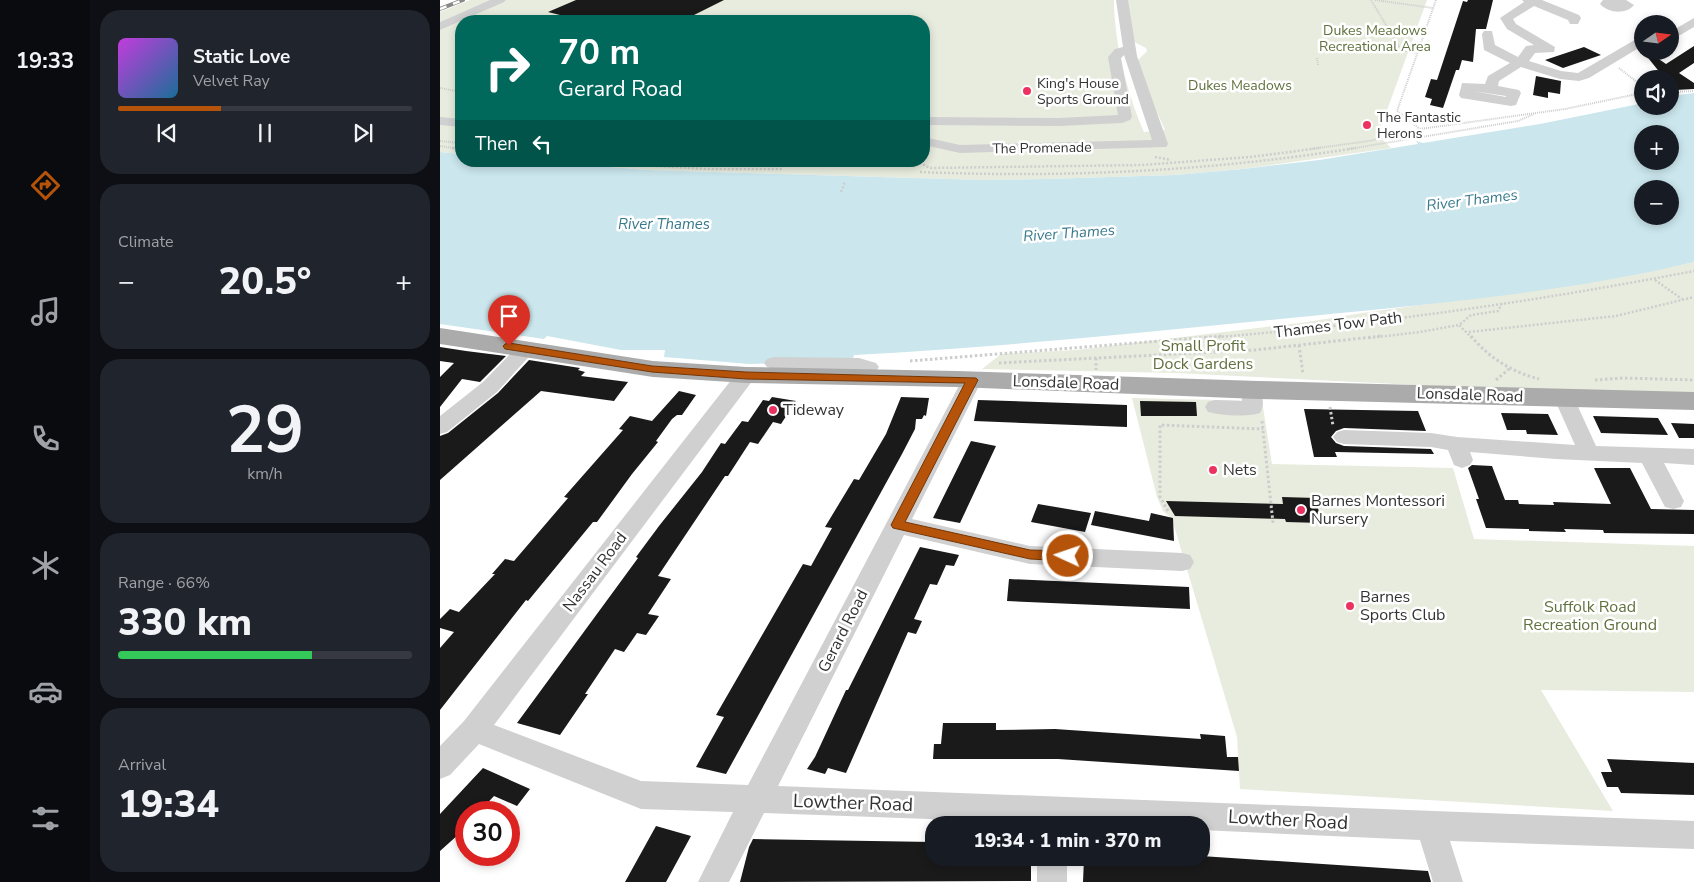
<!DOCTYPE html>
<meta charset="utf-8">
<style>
body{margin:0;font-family:"Nunito Sans",sans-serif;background:#20242c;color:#f1f3f6;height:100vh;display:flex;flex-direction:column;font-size:19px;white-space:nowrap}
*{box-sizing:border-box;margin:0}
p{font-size:16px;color:#9ea1a6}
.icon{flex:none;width:28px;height:28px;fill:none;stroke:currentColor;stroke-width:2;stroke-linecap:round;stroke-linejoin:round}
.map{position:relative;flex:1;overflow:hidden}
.drawer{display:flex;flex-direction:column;gap:10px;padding:10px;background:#0d0f14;width:350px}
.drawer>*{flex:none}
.guide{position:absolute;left:15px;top:15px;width:475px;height:152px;border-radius:20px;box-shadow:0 2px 8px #0003;background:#00695c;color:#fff;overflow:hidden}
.needle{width:32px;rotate:76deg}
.fabs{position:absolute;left:1194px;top:15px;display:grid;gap:10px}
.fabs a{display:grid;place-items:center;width:45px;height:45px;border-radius:50%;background:#171b24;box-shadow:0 2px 8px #0003;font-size:25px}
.speed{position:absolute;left:15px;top:801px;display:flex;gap:10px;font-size:25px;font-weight:700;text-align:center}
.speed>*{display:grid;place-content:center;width:65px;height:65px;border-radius:50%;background:#171b24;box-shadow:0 2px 8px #0003;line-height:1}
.speed .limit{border:8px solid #d22;background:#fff;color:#111}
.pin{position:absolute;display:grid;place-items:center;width:42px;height:42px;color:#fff;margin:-51px -21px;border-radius:50% 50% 50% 0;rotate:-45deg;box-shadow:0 0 5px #0007}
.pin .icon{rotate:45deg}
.me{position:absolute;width:55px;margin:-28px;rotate:273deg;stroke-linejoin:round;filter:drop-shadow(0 0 4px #0008)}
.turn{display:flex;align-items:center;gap:18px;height:105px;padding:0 20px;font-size:22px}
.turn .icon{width:65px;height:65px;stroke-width:2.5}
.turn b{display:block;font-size:35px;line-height:42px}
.then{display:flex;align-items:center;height:48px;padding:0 20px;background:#0003;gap:10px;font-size:19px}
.big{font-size:38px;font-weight:800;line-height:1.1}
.drawer .tile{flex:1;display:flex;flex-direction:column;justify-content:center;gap:8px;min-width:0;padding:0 18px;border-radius:20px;background:#20242c}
.drawer .dial{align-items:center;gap:0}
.dial b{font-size:65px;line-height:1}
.song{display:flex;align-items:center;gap:15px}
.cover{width:60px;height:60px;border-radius:8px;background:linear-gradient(135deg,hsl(290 70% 55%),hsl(200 70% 35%))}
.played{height:5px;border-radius:2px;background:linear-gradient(90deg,#b45309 35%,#363941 35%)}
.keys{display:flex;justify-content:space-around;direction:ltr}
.heat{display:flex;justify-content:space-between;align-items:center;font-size:28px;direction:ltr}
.charge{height:8px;border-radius:4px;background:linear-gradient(90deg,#34c759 66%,#363941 0)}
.trip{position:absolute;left:485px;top:816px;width:285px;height:50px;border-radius:20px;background:#171b24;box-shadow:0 2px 8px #0003;font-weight:800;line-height:50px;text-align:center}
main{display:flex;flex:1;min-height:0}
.menu{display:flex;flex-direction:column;width:90px;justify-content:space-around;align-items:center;background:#090b0e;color:#9ea1a6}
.menu .icon{width:35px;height:35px}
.menu .selected{color:#b45309}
.menu b{font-size:22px;color:#f1f3f6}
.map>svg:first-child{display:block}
</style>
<main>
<nav class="menu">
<b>19:33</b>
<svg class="icon selected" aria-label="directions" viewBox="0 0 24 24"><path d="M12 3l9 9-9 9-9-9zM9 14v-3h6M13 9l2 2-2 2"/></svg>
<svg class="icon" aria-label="music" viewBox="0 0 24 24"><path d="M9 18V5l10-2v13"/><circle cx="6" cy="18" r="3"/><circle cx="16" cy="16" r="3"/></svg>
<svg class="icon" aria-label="phone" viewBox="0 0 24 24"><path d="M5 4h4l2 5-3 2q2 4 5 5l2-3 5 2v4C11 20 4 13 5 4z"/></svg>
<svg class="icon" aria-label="climate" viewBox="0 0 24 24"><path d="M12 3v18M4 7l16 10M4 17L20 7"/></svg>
<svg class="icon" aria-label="car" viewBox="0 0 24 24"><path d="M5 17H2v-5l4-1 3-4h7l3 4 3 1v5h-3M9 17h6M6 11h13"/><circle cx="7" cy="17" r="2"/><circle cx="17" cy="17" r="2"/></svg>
<svg class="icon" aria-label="filters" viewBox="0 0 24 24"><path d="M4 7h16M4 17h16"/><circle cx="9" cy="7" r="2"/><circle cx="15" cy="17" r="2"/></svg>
</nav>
<section class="drawer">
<div class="tile">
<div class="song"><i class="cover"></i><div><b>Static Love</b><p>Velvet Ray</p></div></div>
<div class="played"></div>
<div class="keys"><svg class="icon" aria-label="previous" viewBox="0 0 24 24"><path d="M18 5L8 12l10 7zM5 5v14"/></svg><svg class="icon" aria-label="pause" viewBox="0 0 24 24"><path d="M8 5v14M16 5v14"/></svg><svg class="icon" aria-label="next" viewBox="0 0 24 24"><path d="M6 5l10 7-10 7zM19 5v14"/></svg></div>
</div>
<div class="tile"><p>Climate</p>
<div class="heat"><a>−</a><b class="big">20.5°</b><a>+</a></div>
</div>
<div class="tile dial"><b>29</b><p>km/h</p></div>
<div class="tile"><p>Range · 66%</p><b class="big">330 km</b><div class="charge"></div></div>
<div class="tile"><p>Arrival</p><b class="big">19:34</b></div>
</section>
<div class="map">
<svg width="1254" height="882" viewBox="0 0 1254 882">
<rect width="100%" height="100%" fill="#fff"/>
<!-- green -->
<path fill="#e8ecde" d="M30,0H51L0,22V12Z
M64,0H674C674,41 687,94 704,132L725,130L702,79L697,61L707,51L706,48L692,41L687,0H987L938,135L951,148L803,169L735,175L606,179L543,180L208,170L92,161H484V21H21V154L0,152V28Z
M1254,262V394L1037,388L736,373L542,369L561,354L635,350L860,323L929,312L1171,279Z
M692,398L822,401L832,464L1013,468L1034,539L1254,546V692L1101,690L1173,811L800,789L797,737L732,519L723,511L717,497Z"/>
<!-- water -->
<path fill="#cbe6ed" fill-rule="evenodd" d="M1254,93V262C1129,292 999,303 871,316C719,331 566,347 414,355L412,361L310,364L224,357L225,350H181L107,336L104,339L0,324V152L21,154V161H94L208,170L543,180L606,179L735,175L803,169L879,160L978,144L976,141L983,143L1100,124L1199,104V102L1201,101L1202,106H1230V103L1236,102L1230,98V96ZM1202,134H1230V161H1202ZM1202,189H1230V216H1202Z"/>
<!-- building -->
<path fill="#1a1a1a" d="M136,0H284L242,21L236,19L232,21H144L108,12Z
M1028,0H1053L1046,29H1036L1033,62L1022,60L1019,70H1016L1003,108L990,105L992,99L985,97L991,79L997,80L1023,1L1027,2Z
M1254,46V63L1239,73L1254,83V89L1235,90L1230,86V79H1225L1205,54L1207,51L1226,64Z
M1144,47L1161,55L1123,68L1105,60Z
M1096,76L1121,81L1120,94L1108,92V98L1093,95Z
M0,347L26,351L66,356L40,382L22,379L0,407V377L14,363L0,361Z
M89,360L140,368L138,370L145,372L141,376L188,382L174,401L101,391L0,480V436L8,433L58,393Z
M239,391L256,395L242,415H237L232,419L216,441L218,442L192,474L157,522H153L88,601L86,600L0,710V648L14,632L0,628V619L10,609L19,612L55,574H52L65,559L74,561L128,498L124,497L183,430L179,429L190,416L212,421Z
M332,397L356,401L341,424L333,422L318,444L310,442L288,476H285L218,576L231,579L208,614L219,616L206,635L197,633L184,652L175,649L145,694H148L120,735L77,723L198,558L196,557L219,526L262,472L281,443L285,444L302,421L308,422L323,400L329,401Z
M461,397L489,398L486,416L484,415L482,419H476L475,429L462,454L286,774L256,767L284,717L276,715L363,564L371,566L392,528L385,527L414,479L419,480L446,434Z
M538,400L687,405V427L534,421Z
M700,401L756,402L757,416H701Z
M864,409L978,411L986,431L904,428L896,431L891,437L896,443L904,446L991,449L994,454L895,452L897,457H874Z
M1061,413L1108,414L1118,435L1087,434L1086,430H1067Z
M1153,416L1218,418L1228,435L1161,433Z
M1231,423L1254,424V438H1239Z
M531,441L556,446L520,523L493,518Z
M1032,465L1052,466L1065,500H1078L1079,504L1114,505L1113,502L1171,504L1154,468H1190L1211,509L1254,510V534L1164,533L1163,530L1124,529L1126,532L1089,531V529L1046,528L1036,499H1039L1028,468Z
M842,497L876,498L881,523L846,522L845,519L735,516L726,501L843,504Z
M598,504L651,513L645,532L591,522Z
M655,511L709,521L711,513L733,518L734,541L651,525Z
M480,547L519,555L514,566L506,565L497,585L490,584L474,619L482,621L476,634L468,632L406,773L388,768L385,774L367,769L375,757L406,690H408Z
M569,579L749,587L750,609L567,601Z
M503,723H556V730L615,729L761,739L760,734L785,736L787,757H798L799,771L618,759H493L494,744H501Z
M1167,759L1254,763V795L1181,793L1178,787H1167L1161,772H1172Z
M43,768L90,789L77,806L54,796L39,812H26V839L19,834L0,851V814Z
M216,826L251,836L226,882H185Z
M313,839L494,842V858H591V881L300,882L309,847Z
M761,856L988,871L991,882H643L644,858H761Z"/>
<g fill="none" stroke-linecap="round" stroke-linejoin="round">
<!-- path-far2 -->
<path stroke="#cdcdcd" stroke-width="2" stroke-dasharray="1 1" stroke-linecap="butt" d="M931,0L961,50L976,53
M935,0L993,8
M877,58L878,65
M1179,68L1202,86
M0,88L21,92
M1230,92L1254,91
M980,129L957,111L996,0
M0,141L21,143
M0,146L20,149
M870,149L929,141L980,129L1125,109L1202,93
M909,149L1078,121L1094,114"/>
<!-- path-far1 -->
<path stroke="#cdcdcd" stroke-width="2.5" stroke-dasharray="2 2" stroke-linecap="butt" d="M12,148L21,149
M715,157L731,160
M140,161L266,169H342
M248,161L336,164L341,161
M481,161L485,166L491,168L702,165L810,157L880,148
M480,172C626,178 772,171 916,148
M401,192L405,182
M1215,280L1242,299
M1029,332L1176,316L1254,297
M766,338C930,325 1093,302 1254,271
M929,338L980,332L1019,325
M1032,338L1019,325L1031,315L1058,311L1062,303"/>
<!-- path -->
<path stroke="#cdcdcd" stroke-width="3" stroke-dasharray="2.5 2.5" stroke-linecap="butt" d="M1031,336C1049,358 1072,372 1099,379
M859,345L863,374
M656,358V370
M470,361L782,336
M559,363L815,350L941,336
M1056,380L1069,369
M1155,380L1183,378L1254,380
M890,407L893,426
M822,421L833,523
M728,511L720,497V425L823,429"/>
<!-- minor -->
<path fill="#d0d0d0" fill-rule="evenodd" d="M50,0H66L64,2L0,30V22Z
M676,0H688L697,56L728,144L726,147L520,153L484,145V137L520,145L712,140L684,55L681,58L692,117L690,120L682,123L619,126L484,125V117L619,118L678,115L668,57L675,49L683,47Z
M1082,0H1102L1139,15L1141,18L1138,24H1130L1128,20L1094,6L1073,19L1076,24L1115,47L1114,52L1095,53L1089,61L1121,71L1138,73L1198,38L1202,37V46L1149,78L1139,81L1120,79L1081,67L1059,81L1058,86L1079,90L1081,93L1076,105L1071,106L1021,98L1019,95L1022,83L1045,84L1048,76L1070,63L1044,50L1042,34L1044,31H1052L1055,45L1078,57L1086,46L1094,45L1067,29L1060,18L1084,2ZM1033,91L1066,96V97Z
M1163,0H1186L1194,5C1186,15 1168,13 1160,4Z
M1254,18V27L1230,41V32Z
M0,117L21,119V127L0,125Z
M86,343L93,345L96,349L57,392L7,432L0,434V416L43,382L79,345Z
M334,357L419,358L436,363L439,367L436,371L429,373L418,370L334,369L327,367L324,363L327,359Z
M306,369L313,370L316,375L313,380L54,725L201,781L308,785L522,380L525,375L532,374L539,375L542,380L472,519L590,546L742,553L750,555L754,562L750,569L742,571L590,564L464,535L338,786L1254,821V849L1010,841L1023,882H993L980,840L761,830V825H657L324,813L289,882H258L293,812L201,809L39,744L10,775L0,779V746L24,721L299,370Z
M811,383L818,385C823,393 825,405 820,413C805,417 783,416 768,412L765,407L768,402L775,400L802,401L801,390L804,385Z
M1124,391L1131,393L1134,398L1156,446L1254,449V465L1224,463L1244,501L1241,507L1233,509L1225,507L1202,463L1116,459L1030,452L1033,460L1030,465L1022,468L1014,465L1008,450L991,447L904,444L897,442L893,437L897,432L904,430L991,433L1017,437L1135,445L1114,398L1117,393Z
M597,858H627V882H597Z"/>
<!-- major -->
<path fill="#ababab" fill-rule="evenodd" d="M0,328L213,361L306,367L517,371L818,381L1254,392V410L818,399L517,387L306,383L213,377L0,344Z"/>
<defs>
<path id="rail" d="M0,9L23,0"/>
</defs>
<!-- rail casing -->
<use href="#rail" stroke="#888" stroke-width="4"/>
<!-- rail -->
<use href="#rail" stroke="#fff" stroke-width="2.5" stroke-dasharray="7" stroke-linecap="butt"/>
</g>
<!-- route -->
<path fill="#b45309" stroke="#753606" d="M69,343L212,366L306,372L536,378L538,380L465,522L590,550L628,551L632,553L634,556L632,560L628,561L590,559L453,528L451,525L525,383L306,379L212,372L65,349L63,346L65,344Z"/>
<!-- markers -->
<g fill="#ec3261" stroke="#fff" stroke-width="2">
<circle cx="587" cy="91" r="5"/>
<circle cx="927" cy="125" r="5"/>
<circle cx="333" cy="410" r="5"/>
<circle cx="773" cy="470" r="5"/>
<circle cx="861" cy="510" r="5"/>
<circle cx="910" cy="606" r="5"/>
</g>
<g text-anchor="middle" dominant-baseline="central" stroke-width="5" stroke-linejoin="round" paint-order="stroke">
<!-- far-park labels -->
<g font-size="14" fill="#5f713d" stroke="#fff">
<text x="935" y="30">Dukes Meadows<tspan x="935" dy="16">Recreational Area</tspan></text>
<text x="800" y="85">Dukes Meadows</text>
</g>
<!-- far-poi labels -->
<g font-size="14" fill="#333" stroke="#fff" text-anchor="start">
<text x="597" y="83">King's House<tspan x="597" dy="16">Sports Ground</tspan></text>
<text x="937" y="117">The Fantastic<tspan x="937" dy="16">Herons</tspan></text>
</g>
<!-- far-street labels -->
<g font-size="14" fill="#333" stroke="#fff">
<text transform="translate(602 148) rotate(-1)">The Promenade</text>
</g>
<!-- far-water labels -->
<g font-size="15" font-style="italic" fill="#387a8c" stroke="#fff">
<text transform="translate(1032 200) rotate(-7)">River Thames</text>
<text x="224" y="224">River Thames</text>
<text transform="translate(629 233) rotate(-4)">River Thames</text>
</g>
<!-- street labels -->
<g font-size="16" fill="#333" stroke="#fff">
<text transform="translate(898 325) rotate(-7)">Thames Tow Path</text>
<text transform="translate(626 383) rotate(2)">Lonsdale Road</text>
<text transform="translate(1030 395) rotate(2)">Lonsdale Road</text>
<text transform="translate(155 572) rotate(-53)">Nassau Road</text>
<text transform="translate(403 631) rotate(-63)">Gerard Road</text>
</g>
<!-- park labels -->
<g font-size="16" fill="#5f713d" stroke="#fff">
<text x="763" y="346">Small Profit<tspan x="763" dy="18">Dock Gardens</tspan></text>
<text x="1150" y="607">Suffolk Road<tspan x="1150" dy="18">Recreation Ground</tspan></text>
</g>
<!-- poi labels -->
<g font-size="16" fill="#333" stroke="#fff" text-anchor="start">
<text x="343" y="410">Tideway</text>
<text x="783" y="470">Nets</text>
<text x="871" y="501">Barnes Montessori<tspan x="871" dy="18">Nursery</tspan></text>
<text x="920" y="597">Barnes<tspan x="920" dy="18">Sports Club</tspan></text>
</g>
<!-- near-street labels -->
<g font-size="19" fill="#333" stroke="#fff">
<text transform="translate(413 803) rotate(2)">Lowther Road</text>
<text transform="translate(848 820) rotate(3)">Lowther Road</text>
</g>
</g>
</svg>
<div class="fabs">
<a><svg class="needle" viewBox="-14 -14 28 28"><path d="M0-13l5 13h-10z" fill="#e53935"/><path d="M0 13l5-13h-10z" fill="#9ea1a6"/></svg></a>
<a><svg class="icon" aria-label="sound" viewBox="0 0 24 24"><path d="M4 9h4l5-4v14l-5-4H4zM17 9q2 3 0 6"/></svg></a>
<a>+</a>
<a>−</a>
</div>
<div class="speed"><div class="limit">30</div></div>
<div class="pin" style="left:69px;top:346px;background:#d93025"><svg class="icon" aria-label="arrive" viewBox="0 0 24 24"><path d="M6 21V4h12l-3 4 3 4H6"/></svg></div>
<svg class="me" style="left:628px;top:556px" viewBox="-20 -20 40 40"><circle r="17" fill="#b45309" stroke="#fff" stroke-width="3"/><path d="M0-11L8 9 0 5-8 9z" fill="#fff"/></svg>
<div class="trip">19:34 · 1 min · 370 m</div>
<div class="guide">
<div class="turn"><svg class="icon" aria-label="right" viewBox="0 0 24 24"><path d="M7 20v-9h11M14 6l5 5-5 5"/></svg><div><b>70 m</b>Gerard Road</div></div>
<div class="then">Then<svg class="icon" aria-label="left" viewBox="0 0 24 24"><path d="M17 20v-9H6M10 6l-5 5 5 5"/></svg></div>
</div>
</div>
</main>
